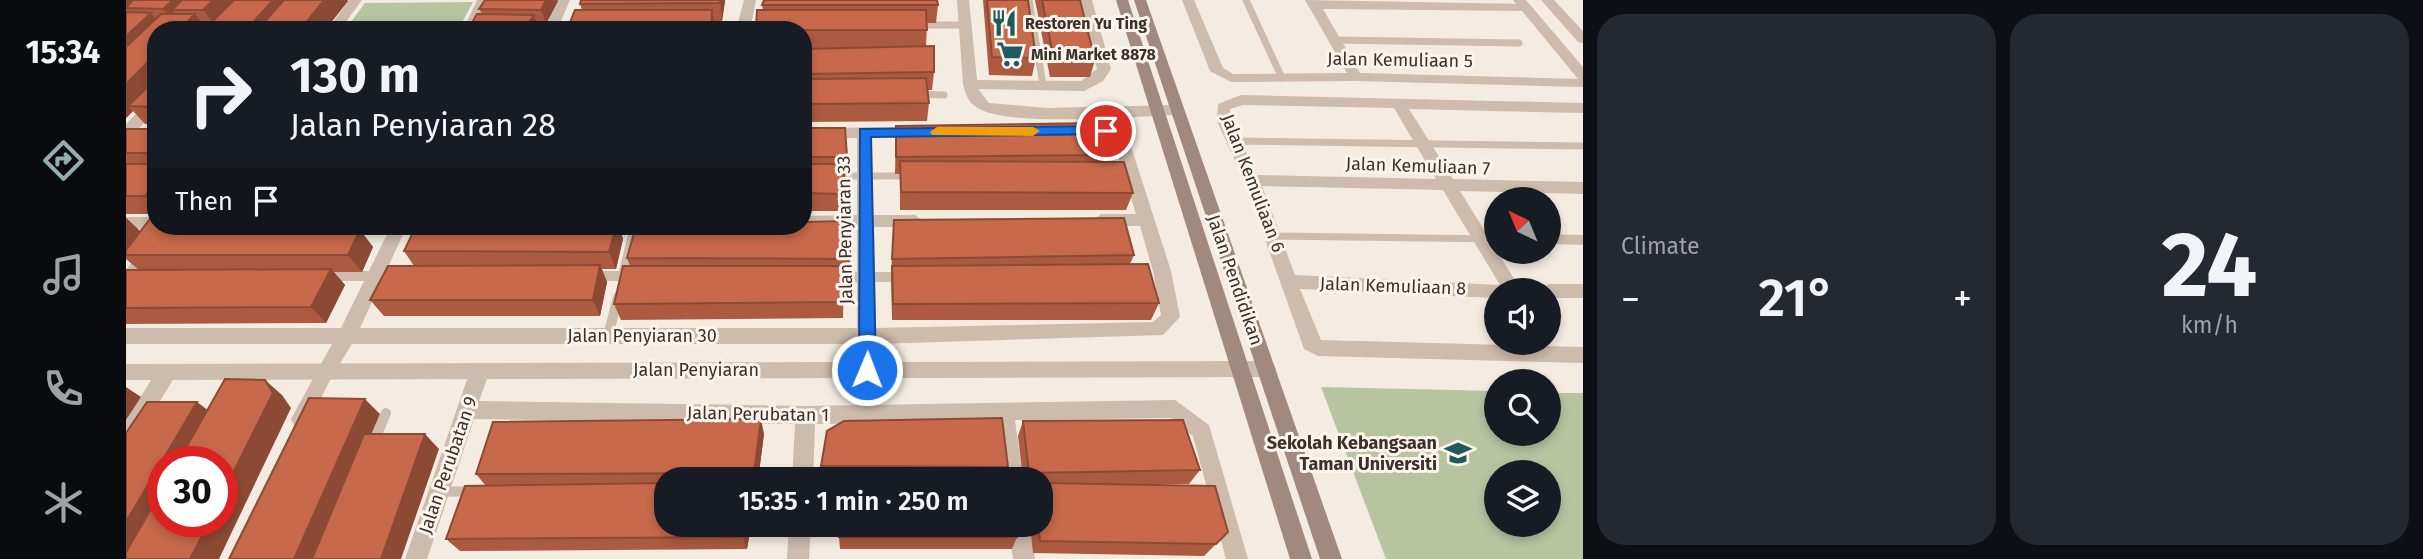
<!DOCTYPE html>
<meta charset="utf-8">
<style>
body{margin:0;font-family:"Fira Sans",sans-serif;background:#242831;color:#f1f3f6;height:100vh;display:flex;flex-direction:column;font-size:26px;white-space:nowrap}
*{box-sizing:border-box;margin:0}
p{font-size:23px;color:#9ea1a6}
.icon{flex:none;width:38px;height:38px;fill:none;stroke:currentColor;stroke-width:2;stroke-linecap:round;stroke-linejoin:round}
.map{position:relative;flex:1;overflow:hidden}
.details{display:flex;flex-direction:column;gap:14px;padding:14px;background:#0d0f14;width:840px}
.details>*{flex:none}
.hud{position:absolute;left:21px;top:21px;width:665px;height:214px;border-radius:28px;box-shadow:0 4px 10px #0003;background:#171b24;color:#f1f3f6;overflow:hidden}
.needle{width:46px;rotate:317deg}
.tools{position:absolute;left:1358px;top:187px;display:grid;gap:14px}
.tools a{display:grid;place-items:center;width:77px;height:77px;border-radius:50%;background:#171b24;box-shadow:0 4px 10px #0003;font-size:35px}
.speed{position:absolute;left:21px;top:446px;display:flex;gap:14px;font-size:35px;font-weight:700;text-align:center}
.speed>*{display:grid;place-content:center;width:91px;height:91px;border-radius:50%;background:#171b24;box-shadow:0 4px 10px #0003;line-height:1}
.speed .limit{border:10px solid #d22;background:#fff;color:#111}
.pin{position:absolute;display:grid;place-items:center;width:60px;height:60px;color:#fff;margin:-30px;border:4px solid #fff;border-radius:50%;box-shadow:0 2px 7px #0007}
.me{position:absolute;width:77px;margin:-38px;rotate:1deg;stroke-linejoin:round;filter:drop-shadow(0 0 5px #0008)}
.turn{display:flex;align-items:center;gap:24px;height:147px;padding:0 28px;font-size:32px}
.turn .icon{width:91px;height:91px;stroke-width:2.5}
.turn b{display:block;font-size:49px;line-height:60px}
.then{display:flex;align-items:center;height:66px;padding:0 28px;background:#0003;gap:14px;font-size:26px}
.big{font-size:52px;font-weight:600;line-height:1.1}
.details .card{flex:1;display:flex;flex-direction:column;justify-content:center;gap:10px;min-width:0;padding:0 24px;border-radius:28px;background:#242831}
.details .dial{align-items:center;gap:0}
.dial b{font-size:91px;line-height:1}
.heat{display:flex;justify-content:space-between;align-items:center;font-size:38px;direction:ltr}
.details .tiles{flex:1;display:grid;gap:14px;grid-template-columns:repeat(2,1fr)}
.trip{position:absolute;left:528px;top:467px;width:399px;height:70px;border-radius:28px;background:#171b24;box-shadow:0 4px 10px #0003;font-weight:600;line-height:70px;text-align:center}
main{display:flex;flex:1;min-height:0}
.menu{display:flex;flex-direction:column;width:126px;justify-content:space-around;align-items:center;background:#090b0e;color:#9ea1a6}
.menu .icon{width:49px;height:49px}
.menu .selected{color:#92aeb2}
.menu b{font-size:32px;color:#f1f3f6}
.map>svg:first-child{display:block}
</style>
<main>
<nav class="menu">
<b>15:34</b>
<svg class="icon selected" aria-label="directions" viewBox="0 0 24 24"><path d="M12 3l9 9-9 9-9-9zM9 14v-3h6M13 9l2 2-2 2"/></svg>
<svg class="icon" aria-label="music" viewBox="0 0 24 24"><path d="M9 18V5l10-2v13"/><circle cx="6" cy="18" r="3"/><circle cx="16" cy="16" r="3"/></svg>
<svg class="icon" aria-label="phone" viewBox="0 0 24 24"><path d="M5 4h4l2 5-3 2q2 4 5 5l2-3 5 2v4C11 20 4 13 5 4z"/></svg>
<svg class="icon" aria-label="climate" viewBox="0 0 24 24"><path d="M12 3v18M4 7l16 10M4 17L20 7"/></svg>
</nav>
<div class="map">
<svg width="1457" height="559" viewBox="0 0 1457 559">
<rect width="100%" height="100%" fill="#f4ebe1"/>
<!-- green -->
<path fill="#b8c4a0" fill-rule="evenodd" d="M347,2L332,30H219L239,3Z
M1195,387L1370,391V434H1423V393H1457V559H1260ZM1370,472H1423V525H1370Z"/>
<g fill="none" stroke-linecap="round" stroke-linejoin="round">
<!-- service-far1 -->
<path stroke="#cdbbac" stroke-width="7" d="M903,0L917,85
M1120,0L1156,78
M790,25H838
M577,26L640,25
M1208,40L1393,43
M792,94L818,95
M1108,141L1457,146
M707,176H784
M1148,236L1370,239
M1423,239L1457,240
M505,241L509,226"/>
<!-- service -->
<path stroke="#cdbbac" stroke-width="10" d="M1426,239L1457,240
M201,276H250
M467,276H506
M497,276L506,239
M709,277H775
M482,336L492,297
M247,444L260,413
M312,492L347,491"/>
<!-- minor -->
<path fill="#cdbbac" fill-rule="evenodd" d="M223,0H236L214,30H201Z
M351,0H363L350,30H337Z
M432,0H444L431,30H418Z
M618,0H630L624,30H610Z
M831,0H843L851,80L955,81L971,69L954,0H966L985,69L977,81L958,91L852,89L863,103L921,108L1050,105L1057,110L1050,115C1010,116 879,128 850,107C842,102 839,92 837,84Z
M1056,0H1068L1097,68L1107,74L1221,73L1179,0L1399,4L1404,5V11L1197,9L1234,73L1457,79V87L1230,81L1105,82L1084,71Z
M1415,0H1428L1457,31V43L1452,42Z
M1115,95L1457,103V113L1283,109L1327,179L1457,182V194L1334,191L1395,290H1370V298L1174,289L1195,340L1457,347V363L1192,356L1178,349L1118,180L1091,121L1092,104ZM1117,105L1268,108L1310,179L1131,175L1105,121L1104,109ZM1136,186L1317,190L1374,285L1169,275Z
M30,96V110L5,137L0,138V124L25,98Z
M950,126L987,127L1002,137L1045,271L1054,317L1037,335L750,344L751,370L748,376L741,378L734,376L731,370V344H226L205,378L182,425L175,428L168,425L165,419L206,344H0V328H215L262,232L247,230L245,226H307L299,232H278L234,328H731V228L671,226H677V216L731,215V138H677V128L793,127L800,132L793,137H746L747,215H789L797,221L789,227H748L750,328L1027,322L1035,315L1027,271L1014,226H975L967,220L975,214H1010L987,140L984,137L945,135V127Z
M0,217H30V226H49L6,288L0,290V270L30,229H0Z
M1423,284H1457V298H1423V290H1414Z
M354,363L361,365L364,371L353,401L679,406L1049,400L1083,425L1122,559H1100L1067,436L1045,418L889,420L897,480H876L869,421L689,424L687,480H666L669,424L348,419L301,559H279L344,371L347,365Z
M41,364L48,366L51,372L48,378L7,445L0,447V420L34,366Z
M663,525H685L683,559H661Z
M882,525H904L909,559H887Z"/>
<!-- tertiary -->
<path fill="#cdbbac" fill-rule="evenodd" d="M1387,0H1400L1457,67V80L1452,79Z
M1140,361L1147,363L1150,369L1147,375L1140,377L0,380V364Z"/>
<!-- secondary -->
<path fill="#a18a7d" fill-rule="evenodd" d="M990,0H1002L1186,559H1164Z
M1008,0H1020L1216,559H1194Z"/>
</g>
<!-- wall -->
<path fill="#ac5a40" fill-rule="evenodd" d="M0,0H221L222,1L199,30H30V124H19L7,111L0,118ZM77,24H84L80,28Z
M359,0H431L432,1L420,24H411L413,30H342L356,14L353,9Z
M455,0H599V1L596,21H588L589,30H441L456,10L454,4Z
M857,0H902L910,58L906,76L863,75Z
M909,0H954L969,60L964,77H924Z
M636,5H812L810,23H801L800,47L808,72L806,90H801L803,103L801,121L677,122V49L728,48H677V30L637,10Z
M770,126L979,155L976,162L1007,193L1000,210H774V174H769Z
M677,128L721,157V175H718V211H677Z
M0,129H30V214H0Z
M0,218L14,231L234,230L247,247L236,272H208L219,285L200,323L0,324V270H13L0,259Z
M768,220L1008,255L1004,264L1033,303L1025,320H766L765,276Z
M724,221V276H718L717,318L495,320L488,304L504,266L501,258Z
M290,226H493L497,239L490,269H476L481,282L474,316H258L244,300L288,266L278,251Z
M897,421L1074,470L1063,484H1010L1090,544L1078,556L907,553L904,525H915V480H897L892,436Z
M638,434L632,480H541V525H625L621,549L334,551L320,539L360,486L350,474Z
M695,466L882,467L878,480H696Z
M713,537H891L886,549H714Z"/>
<!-- shaded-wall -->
<path fill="#8c4a34" d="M0,0H15L0,8Z
M47,0H71L46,10L53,18L48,23L37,9Z
M87,0H110L88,24L77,10Z
M147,0H174L148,30H120Z
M198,0H221L222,1L199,30H174Z
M420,0H431L432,1L420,24L415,10Z
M594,0H599V1L596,21Z
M586,10L589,28V30H585Z
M25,13L38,30L0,68V36Z
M69,14L81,30H53Z
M408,15L413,29V30H398Z
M30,54V87L2,106L7,111L0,118V84Z
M30,181V207L19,196Z
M0,218L17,234L0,255Z
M490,226H493L497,239L490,269L483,252Z
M234,230L247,247L236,272L222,255Z
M474,265L481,282L474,316L467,300Z
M205,269L219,285L200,323L185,307Z
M139,380L156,395L165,408L93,559H64L83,522H96V495Z
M0,387L15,397L0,420Z
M239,399L254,414L192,559H168Z
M71,402L91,417L65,462H37V512L0,559V522Z
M635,419L638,434L632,480H629L628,473Z
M299,434L313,449L275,559H255Z
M619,525H625L621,549L617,537Z"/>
<!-- building -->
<path fill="#c8694b" stroke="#8c4a34" stroke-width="2" d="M7,0H47L37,9L0,8Z
M56,0H87L77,10H46Z
M108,0H147L120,30H78Z
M158,0H198L174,30H131Z
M359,0H420L415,10L353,9Z
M455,0H594L593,3L454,4Z
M638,0H811L812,5H636Z
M861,0H902L910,58L866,57Z
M916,0H954L969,60L928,59Z
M449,10H586L585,30H441Z
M631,10H800L801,30H630Z
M0,12L25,13L0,36Z
M35,14H69L53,30H30V54L0,84V47Z
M351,14L408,15L398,30H342Z
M808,46V72L677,74V49Z
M800,78L803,103L677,104V79Z
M30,79V107L2,106Z
M969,123L979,155L770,157V126Z
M677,128H719L721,157H677Z
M0,129H30V153H0Z
M774,161L998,162L1007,193L775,192Z
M0,164H30V181L19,196H0Z
M677,164H718V194L677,193Z
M998,218L1008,255L766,259L768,220Z
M24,219H30V226H226L234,230L222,255H0V250Z
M724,221V259L501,258L510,226H677V222Z
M290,226H490L483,252L278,251Z
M1022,264L1033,303L767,304L766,266Z
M474,265L467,300H244L262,266Z
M497,266H718L717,302L488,304Z
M205,269L185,307L0,308V270Z
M99,379L139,380L147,393L96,495V462H52Z
M183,398L239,399L168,559H103Z
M21,402H71L0,522V433Z
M876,418L882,467L695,466L701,431L718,421Z
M635,419L628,473L350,474L367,422Z
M1057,420L1074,470L903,473L897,421Z
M238,434H299L255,559H186Z
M541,483V525H619L617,537L320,539L339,486Z
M915,483L1089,486L1102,532L1090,544L914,541L912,525H915Z
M37,488V522H83L64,559H0V552Z
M714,525H889L891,537H713Z"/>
<!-- route -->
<path fill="#1a73e8" stroke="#114b97" stroke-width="2" d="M980,126L985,128V134L745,137L750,370L748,375H735L733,370L734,129Z"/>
<!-- slow -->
<path fill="#f59e0b" d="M811,127H907L914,131L907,136L806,135L804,132Z"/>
<!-- icons -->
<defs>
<symbol id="restaurant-bare" viewBox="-9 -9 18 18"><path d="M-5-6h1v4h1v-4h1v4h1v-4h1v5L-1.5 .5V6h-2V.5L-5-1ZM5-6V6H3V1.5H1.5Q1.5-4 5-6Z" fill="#1f5a5e" stroke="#fbf5ee" stroke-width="2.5" paint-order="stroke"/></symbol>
<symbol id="supermarket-bare" viewBox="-9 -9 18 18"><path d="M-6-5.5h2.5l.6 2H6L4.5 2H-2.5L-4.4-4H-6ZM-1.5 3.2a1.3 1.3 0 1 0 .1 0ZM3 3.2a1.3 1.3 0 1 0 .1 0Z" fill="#1f5a5e" stroke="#fbf5ee" stroke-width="2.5" paint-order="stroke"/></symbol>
<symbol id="school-bare" viewBox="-9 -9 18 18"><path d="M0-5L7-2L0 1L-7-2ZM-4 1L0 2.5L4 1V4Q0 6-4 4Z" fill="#1f5a5e" stroke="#fbf5ee" stroke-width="2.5" paint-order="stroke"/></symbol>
</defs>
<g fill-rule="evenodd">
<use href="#restaurant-bare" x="859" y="4" width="38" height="38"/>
<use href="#supermarket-bare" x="865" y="35" width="38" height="38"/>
<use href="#school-bare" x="1313" y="434" width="38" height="38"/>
</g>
<g text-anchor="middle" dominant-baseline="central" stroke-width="6" stroke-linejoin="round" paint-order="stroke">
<!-- far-poi labels -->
<g font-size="16" font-weight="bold" fill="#3b302b" stroke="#fbf5ee" text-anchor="start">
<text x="899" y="23">Restoren Yu Ting</text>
<text x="905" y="54">Mini Market 8878</text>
</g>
<!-- street labels -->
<g font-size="18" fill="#3b302b" stroke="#fbf5ee">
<text transform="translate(1274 60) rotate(1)">Jalan Kemuliaan 5</text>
<text transform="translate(1292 166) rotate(2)">Jalan Kemuliaan 7</text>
<text transform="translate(1127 183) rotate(69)">Jalan Kemuliaan 6</text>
<text transform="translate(719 230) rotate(-91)">Jalan Penyiaran 33</text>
<text transform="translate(1109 280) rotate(71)">Jalan Pendidikan</text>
<text transform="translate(1267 286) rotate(2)">Jalan Kemuliaan 8</text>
<text x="516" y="336">Jalan Penyiaran 30</text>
<text x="570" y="370">Jalan Penyiaran</text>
<text transform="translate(632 414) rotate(1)">Jalan Perubatan 1</text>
<text transform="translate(322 465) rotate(-71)">Jalan Perubatan 9</text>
</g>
<!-- poi labels -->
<g font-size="18" font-weight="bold" fill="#3b302b" stroke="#fbf5ee" text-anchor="end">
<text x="1311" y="443">Sekolah Kebangsaan<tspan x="1311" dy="21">Taman Universiti</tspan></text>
</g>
</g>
</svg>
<div class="tools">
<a><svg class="needle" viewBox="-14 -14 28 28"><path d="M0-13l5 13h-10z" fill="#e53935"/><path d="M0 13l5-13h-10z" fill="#9ea1a6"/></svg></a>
<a><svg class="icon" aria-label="sound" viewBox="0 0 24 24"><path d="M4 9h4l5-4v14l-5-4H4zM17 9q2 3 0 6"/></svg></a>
<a><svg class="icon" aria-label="search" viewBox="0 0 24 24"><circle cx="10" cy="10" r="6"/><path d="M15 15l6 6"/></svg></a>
<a><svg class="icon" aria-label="layers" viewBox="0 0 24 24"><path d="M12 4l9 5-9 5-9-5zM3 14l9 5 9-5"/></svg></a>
</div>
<div class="speed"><div class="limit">30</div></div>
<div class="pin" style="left:980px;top:131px;background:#d93025"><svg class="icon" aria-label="arrive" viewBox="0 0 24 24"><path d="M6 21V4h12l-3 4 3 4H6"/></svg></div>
<svg class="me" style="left:741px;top:370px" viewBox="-20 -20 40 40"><circle r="17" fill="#1a73e8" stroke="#fff" stroke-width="3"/><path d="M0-11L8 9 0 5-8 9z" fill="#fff"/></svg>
<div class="trip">15:35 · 1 min · 250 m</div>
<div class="hud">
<div class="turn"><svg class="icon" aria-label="right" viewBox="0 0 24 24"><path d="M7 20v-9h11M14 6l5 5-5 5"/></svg><div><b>130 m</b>Jalan Penyiaran 28</div></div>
<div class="then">Then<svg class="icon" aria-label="arrive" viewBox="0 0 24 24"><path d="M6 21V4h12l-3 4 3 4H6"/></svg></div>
</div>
</div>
<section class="details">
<div class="tiles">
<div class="card"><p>Climate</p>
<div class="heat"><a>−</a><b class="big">21°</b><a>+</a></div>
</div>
<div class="card dial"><b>24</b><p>km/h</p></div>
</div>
</section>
</main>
